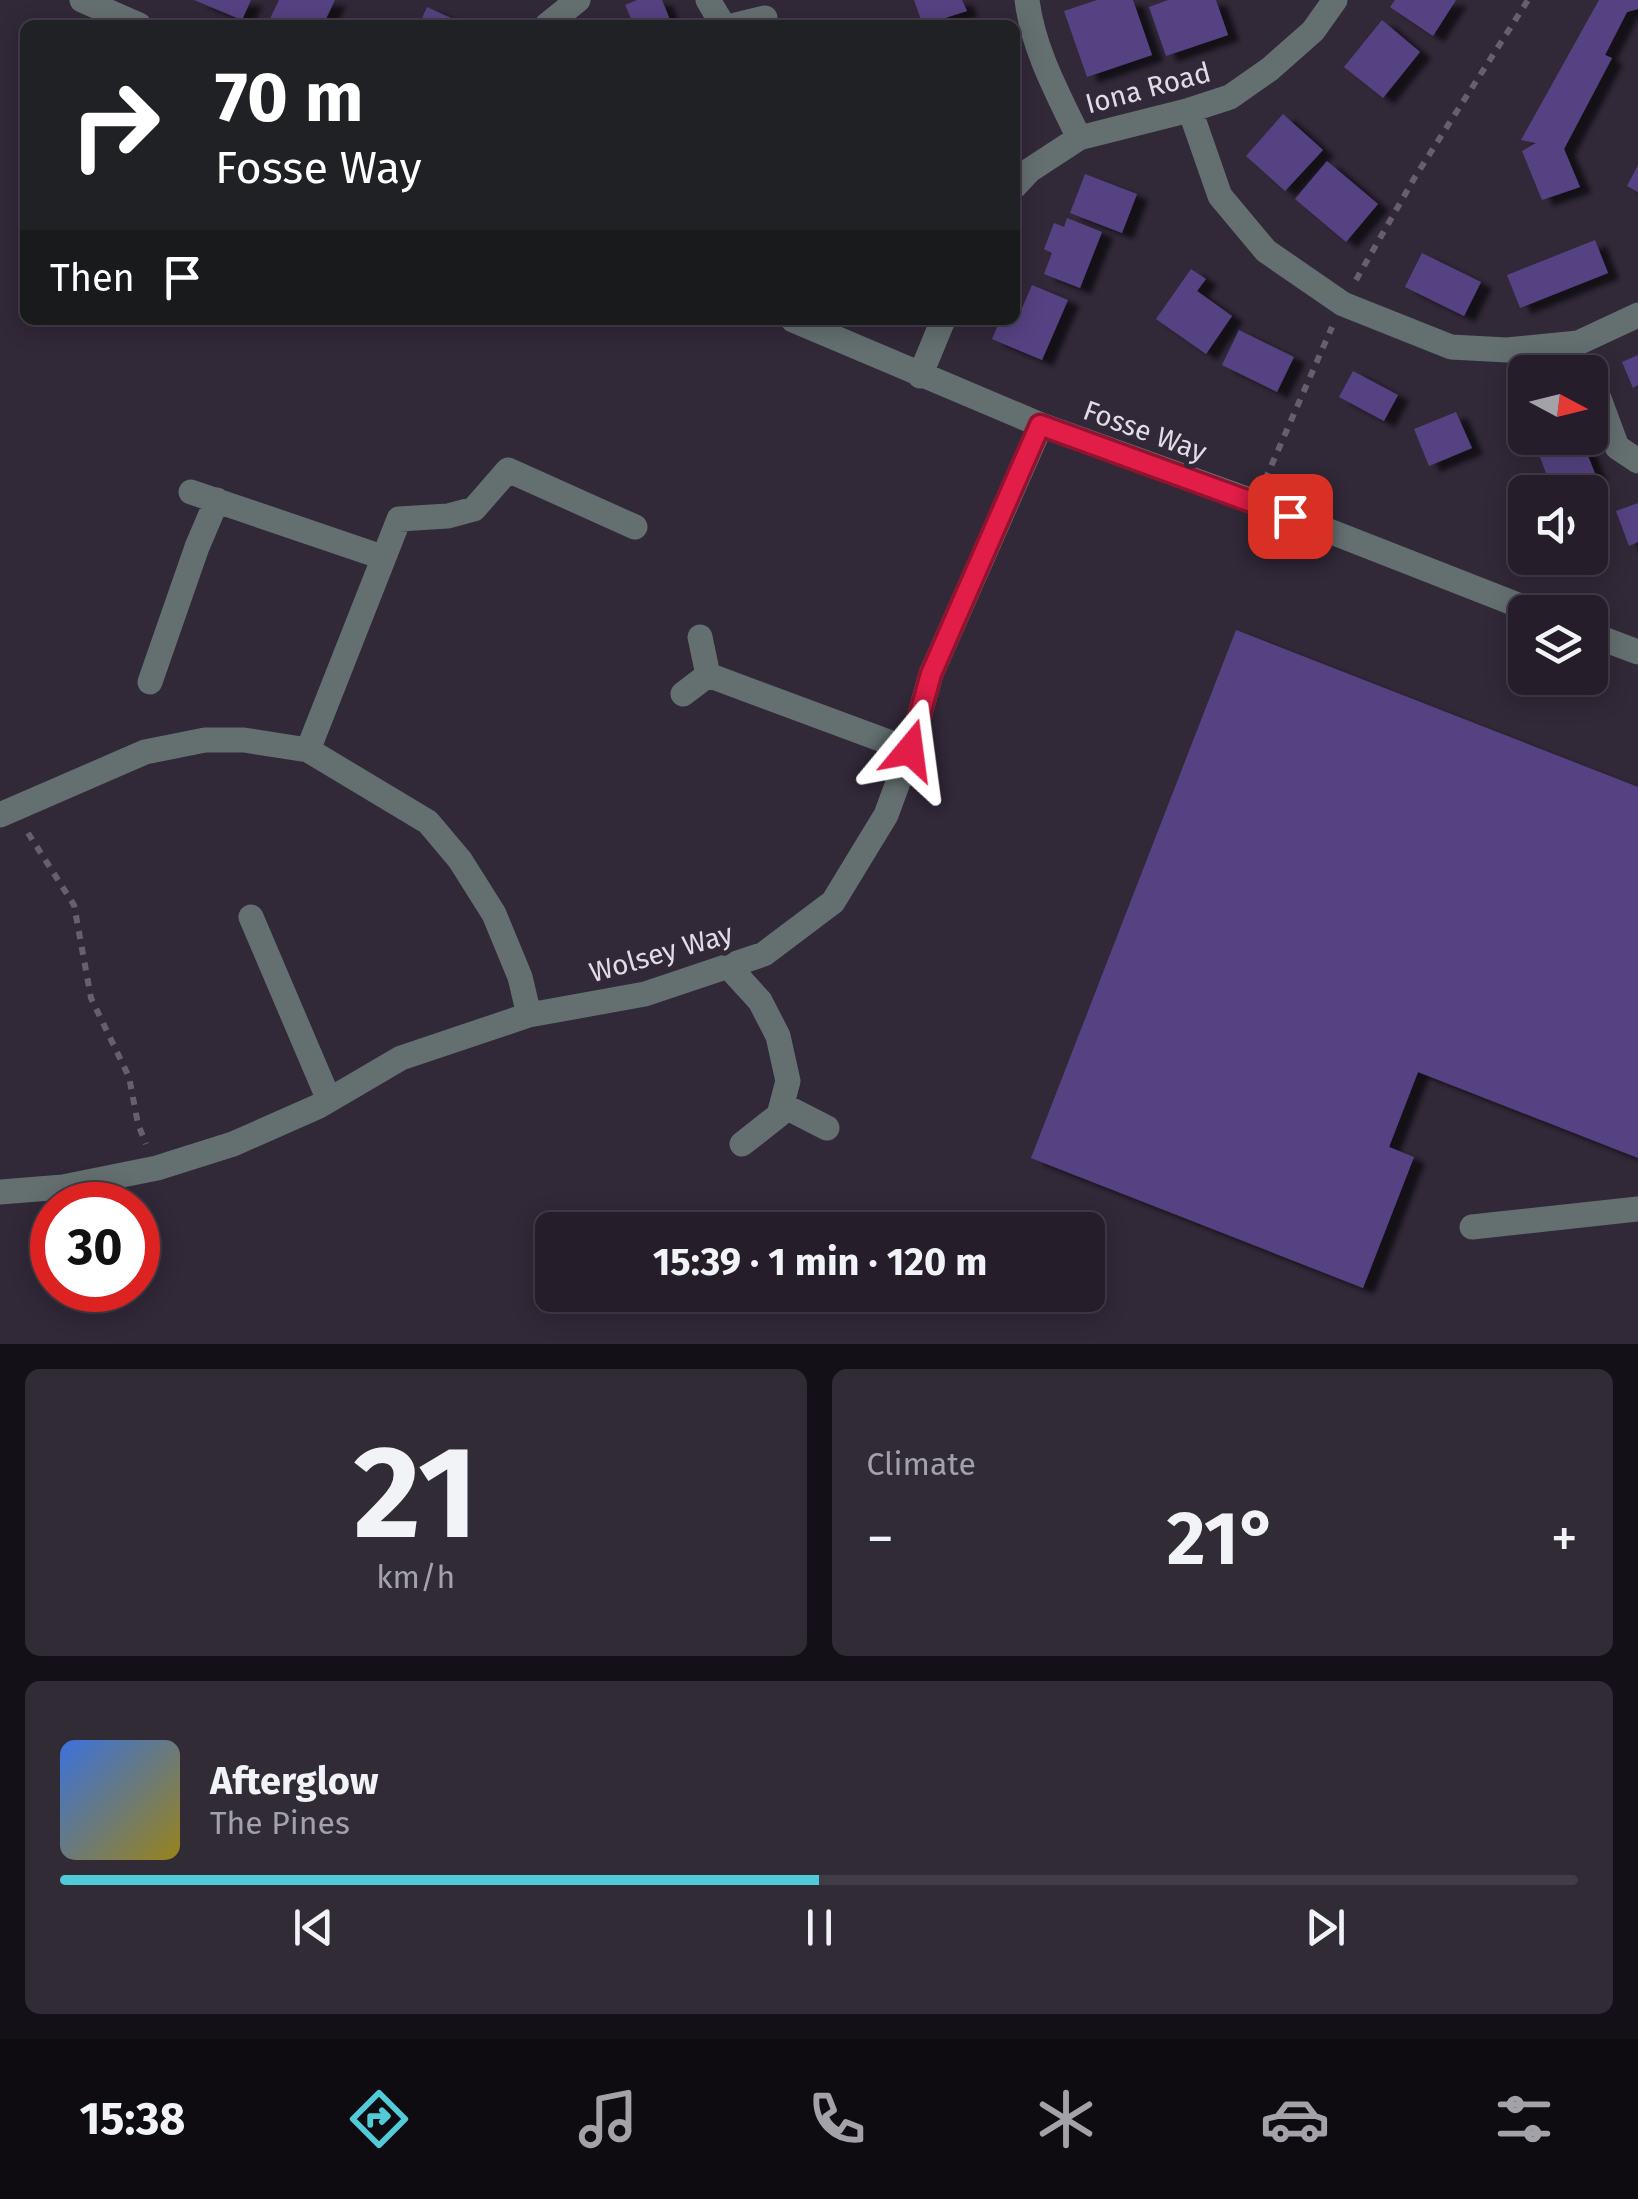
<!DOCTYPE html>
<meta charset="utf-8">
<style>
body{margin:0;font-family:"Fira Sans",sans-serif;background:#312b36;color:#f1f3f6;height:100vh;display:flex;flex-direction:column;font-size:38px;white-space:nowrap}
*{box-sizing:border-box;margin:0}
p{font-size:32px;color:#a3a2a8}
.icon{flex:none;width:55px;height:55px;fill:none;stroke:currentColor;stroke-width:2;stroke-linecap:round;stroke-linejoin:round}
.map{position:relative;height:1344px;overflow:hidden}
.panel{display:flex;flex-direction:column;gap:25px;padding:25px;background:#141017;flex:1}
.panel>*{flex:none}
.top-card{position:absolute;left:20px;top:20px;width:1000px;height:305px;border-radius:15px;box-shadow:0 5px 25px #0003,0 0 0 2px #423c47;background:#202124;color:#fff;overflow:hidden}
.needle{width:65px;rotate:97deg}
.buttons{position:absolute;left:1508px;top:355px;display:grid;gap:20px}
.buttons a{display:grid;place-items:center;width:100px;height:100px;border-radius:15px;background:#251e2a;box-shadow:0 5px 25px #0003,0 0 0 2px #423c47;font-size:50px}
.speed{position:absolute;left:30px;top:1182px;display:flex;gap:20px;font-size:50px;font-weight:700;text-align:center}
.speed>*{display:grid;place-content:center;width:130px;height:130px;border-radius:50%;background:#251e2a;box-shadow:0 5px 25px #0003,0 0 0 2px #423c47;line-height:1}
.speed .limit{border:15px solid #d22;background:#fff;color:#111}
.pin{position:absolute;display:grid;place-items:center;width:85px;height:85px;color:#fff;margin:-42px;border-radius:20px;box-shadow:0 5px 15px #0006}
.me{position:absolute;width:110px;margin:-55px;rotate:16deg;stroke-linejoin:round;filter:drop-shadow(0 0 8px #0008)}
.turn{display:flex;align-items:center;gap:35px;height:210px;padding:0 30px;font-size:45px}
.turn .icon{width:130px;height:130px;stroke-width:2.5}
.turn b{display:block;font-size:70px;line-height:85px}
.then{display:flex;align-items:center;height:95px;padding:0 30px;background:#0003;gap:20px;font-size:38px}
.big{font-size:75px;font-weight:700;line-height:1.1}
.panel .tile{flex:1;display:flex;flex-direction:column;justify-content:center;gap:15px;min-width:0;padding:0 35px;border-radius:15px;background:#312b36}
.panel .dial{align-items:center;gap:0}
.dial b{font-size:130px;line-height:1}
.song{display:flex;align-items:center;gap:30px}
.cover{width:120px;height:120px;border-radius:15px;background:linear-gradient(135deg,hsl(220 70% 55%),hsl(50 70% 35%))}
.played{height:10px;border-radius:5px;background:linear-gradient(90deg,#52cbd9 50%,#423c47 50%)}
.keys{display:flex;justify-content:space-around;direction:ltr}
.heat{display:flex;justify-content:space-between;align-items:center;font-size:55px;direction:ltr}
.panel .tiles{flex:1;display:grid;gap:25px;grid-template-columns:1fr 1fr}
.tile:last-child{grid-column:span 2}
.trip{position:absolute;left:535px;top:1212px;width:570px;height:100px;border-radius:15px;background:#251e2a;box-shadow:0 5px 25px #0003,0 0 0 2px #423c47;font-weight:700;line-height:100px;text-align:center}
.tabs{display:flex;height:160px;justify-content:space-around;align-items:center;background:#0f0c11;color:#a3a2a8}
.tabs .icon{width:70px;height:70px}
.tabs .current{color:#52cbd9}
.tabs b{font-size:45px;color:#f1f3f6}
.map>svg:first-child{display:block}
</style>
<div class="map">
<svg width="1638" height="1344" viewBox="0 0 1638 1344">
<defs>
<filter id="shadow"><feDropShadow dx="11" dy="6" stdDeviation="2.5" flood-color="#0009"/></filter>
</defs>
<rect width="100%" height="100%" fill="#312838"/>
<!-- building -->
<path fill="#544382" filter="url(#shadow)" d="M194,0H251L242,20Z
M279,0H335L323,25H267Z
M637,0H662L672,25H634L625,5Z
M914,0H962L967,11L923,25Z
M1097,0H1133L1152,55L1087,77L1064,11Z
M1168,0H1216L1228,35L1166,56L1149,7Z
M1395,0H1456L1433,36L1390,7Z
M1599,0H1638V9L1627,12L1605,55L1612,58L1564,149L1580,187L1542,200L1522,151L1536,143L1521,140Z
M427,7L466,25H419Z
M1382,20L1420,52L1383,98L1344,67Z
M1283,114L1323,150L1285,191L1246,156Z
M1327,161L1378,204L1346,242L1295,199Z
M1638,165V192L1627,186Z
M1085,174L1137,194L1122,233L1070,213Z
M1067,218L1102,232L1080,288L1044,274L1052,253L1044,249L1054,223L1064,227Z
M1595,240L1608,273L1520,308L1507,275Z
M1422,253L1481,282L1464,316L1405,287Z
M1191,269L1206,279L1197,291L1232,316L1206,354L1156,319Z
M1032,285L1068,300L1042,360L992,339L1000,320H1015V310L1020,313Z
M1239,330L1294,357L1277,392L1222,365Z
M1638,355V385L1633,388L1622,362Z
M1353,371L1398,395L1384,421L1339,397Z
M1456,412L1472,448L1429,466L1414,429Z
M1533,438H1581L1596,476L1553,492Z
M1638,503V542L1629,546L1616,511Z
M1236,630L1638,787V1158L1418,1072L1389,1147L1414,1157L1363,1288L1031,1158Z"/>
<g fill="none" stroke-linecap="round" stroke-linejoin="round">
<!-- path -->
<path stroke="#675f6e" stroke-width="6" stroke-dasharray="8 8" stroke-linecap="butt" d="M1356,280L1415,177L1528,0
M1265,480L1332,327
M28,833L74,905L91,998L129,1077L138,1124L146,1144"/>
<!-- minor -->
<path stroke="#646f6f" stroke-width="25" d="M82,0L139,25
M708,0L723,25
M1027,0C1033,49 1058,94 1079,138
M547,25L578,0
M736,25L765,18
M1190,110L1220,196L1266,251L1343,304L1451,347L1507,350L1578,343L1638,315
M1015,186L1030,170L1079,138L1190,110L1230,97L1270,69L1313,31L1335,0
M793,320L1041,425L1255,502L1536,612
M1590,374L1617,447L1638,461
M920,376L943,320
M191,492L382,557
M1590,634L1638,652
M708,675L910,750
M150,682L197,547L217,500
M683,694L708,675L700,637
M308,750L399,519L448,516L474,509L508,470L635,527
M0,815L145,752L205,740H244L308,750L428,822L460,860L494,914L520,977L529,1015
M251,917L329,1100
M729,967L760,1001L778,1036L788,1081L779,1115L742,1144
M784,1106L827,1128
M0,1192L63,1187L157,1168L233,1144L319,1106L401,1058L529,1015L645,994L764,954L833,902L886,815L910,750L931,674L1041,425
M1472,1227L1638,1209"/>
</g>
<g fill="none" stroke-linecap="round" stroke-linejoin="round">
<defs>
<path id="route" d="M910,750L931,674L1040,425L1290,516"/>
</defs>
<!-- route casing -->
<use href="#route" stroke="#92132f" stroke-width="25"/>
<!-- route -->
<use href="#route" stroke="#e11d48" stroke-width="18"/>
</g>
<g text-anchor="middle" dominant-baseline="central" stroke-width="10" stroke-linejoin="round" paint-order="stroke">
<!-- street labels -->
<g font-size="28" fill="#e1dbe6" stroke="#312838">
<text transform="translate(1148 88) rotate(-15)">Iona Road</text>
<text transform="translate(1145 431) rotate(20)">Fosse Way</text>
<text transform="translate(661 953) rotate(-16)">Wolsey Way</text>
</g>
</g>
</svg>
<div class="buttons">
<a><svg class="needle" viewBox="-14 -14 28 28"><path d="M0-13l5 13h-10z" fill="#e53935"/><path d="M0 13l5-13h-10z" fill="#a3a2a8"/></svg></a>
<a><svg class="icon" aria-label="sound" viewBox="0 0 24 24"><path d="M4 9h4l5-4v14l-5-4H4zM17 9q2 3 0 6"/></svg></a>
<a><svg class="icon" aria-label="layers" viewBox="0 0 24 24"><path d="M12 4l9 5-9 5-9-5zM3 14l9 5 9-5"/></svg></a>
</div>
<div class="speed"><div class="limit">30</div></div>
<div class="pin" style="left:1290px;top:516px;background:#d93025"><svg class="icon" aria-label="arrive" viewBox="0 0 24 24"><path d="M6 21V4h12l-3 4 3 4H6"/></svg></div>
<svg class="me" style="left:910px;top:750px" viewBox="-20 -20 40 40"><path d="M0-17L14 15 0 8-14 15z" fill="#e11d48" stroke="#fff" stroke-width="4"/></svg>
<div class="trip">15:39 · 1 min · 120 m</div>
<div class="top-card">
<div class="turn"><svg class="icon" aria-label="right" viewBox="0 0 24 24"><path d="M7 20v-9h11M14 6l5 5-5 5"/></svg><div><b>70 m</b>Fosse Way</div></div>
<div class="then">Then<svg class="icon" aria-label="arrive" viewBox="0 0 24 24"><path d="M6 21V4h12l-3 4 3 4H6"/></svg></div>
</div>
</div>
<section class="panel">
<div class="tiles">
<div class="tile dial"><b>21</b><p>km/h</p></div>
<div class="tile"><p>Climate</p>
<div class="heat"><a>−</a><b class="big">21°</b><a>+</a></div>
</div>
<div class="tile">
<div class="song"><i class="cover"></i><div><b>Afterglow</b><p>The Pines</p></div></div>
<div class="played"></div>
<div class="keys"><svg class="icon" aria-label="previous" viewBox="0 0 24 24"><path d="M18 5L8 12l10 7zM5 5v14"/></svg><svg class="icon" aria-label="pause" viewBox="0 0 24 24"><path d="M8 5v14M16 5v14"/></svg><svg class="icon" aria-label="next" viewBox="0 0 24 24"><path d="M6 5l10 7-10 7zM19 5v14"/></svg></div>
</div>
</div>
</section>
<nav class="tabs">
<b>15:38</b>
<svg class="icon current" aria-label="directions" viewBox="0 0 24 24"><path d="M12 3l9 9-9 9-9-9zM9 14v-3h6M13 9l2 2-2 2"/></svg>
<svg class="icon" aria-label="music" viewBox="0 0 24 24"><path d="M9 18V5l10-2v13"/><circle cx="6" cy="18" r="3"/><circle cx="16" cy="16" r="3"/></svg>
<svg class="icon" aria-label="phone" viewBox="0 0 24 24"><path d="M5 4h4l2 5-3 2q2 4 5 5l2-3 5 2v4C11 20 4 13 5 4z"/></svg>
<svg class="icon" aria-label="climate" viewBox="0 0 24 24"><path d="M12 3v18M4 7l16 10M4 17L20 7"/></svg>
<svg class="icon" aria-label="car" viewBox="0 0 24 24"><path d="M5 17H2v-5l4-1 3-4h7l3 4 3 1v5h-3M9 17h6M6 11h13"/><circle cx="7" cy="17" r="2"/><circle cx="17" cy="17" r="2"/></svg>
<svg class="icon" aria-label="filters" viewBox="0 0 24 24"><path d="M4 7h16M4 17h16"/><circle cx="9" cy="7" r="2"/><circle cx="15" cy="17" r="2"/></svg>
</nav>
